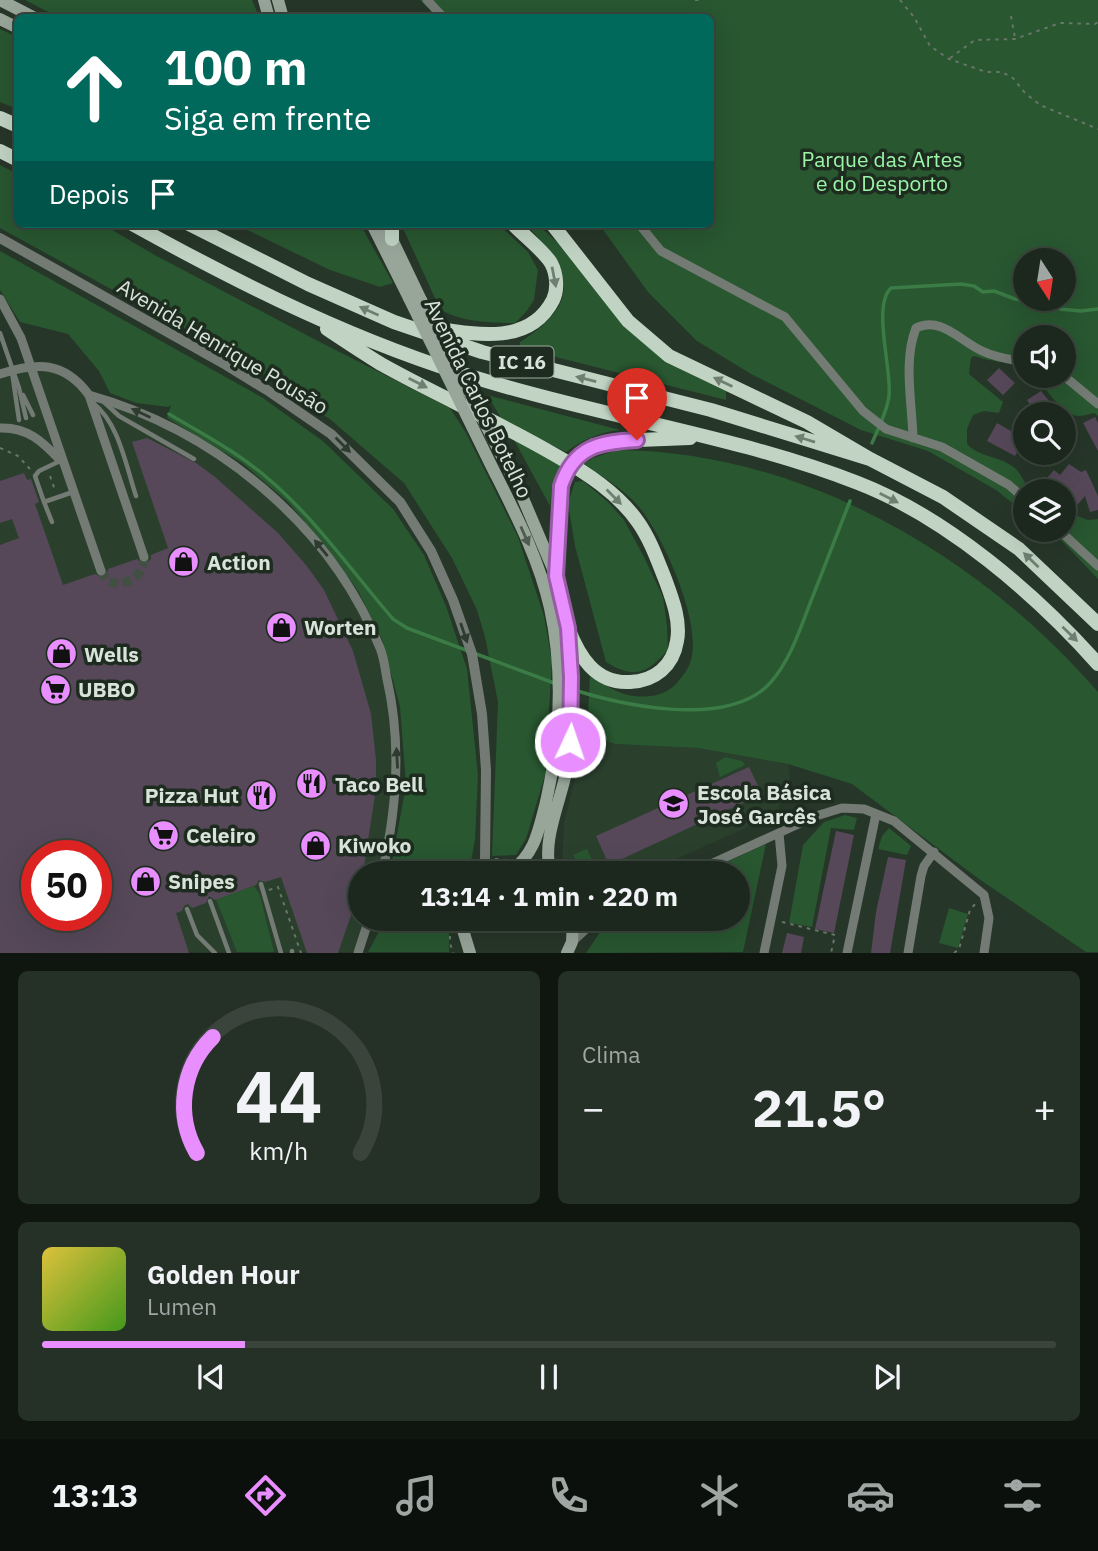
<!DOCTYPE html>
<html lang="pt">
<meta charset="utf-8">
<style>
body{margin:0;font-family:"IBM Plex Sans",sans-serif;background:#253027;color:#f1f3f6;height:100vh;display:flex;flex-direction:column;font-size:26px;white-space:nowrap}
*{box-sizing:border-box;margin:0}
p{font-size:23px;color:#a0a6a4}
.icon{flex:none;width:38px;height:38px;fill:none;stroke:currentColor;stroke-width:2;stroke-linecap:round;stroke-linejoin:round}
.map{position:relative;height:953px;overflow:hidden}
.side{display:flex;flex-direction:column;gap:18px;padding:18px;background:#0f1610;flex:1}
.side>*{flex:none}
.guide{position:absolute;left:14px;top:14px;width:700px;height:214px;border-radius:10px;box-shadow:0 7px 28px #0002,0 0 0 2px #3a443c;background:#00695c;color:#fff;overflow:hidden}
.needle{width:46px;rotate:168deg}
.fabs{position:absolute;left:1013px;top:248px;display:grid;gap:14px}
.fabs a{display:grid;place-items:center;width:63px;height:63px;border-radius:50%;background:#1c281e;box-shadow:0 7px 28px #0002,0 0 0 2px #3a443c;font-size:35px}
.speed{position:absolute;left:21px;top:840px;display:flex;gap:14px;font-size:35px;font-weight:700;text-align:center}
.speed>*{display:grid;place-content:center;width:91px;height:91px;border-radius:50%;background:#1c281e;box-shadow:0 7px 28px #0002,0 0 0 2px #3a443c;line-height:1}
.speed .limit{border:10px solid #d22;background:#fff;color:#111}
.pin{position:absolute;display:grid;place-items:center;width:60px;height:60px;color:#fff;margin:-72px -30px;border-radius:50% 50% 50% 0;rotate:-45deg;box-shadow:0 0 7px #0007}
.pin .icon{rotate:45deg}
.me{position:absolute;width:77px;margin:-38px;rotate:3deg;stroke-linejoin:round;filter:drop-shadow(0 0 5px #0008)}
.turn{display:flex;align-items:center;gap:24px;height:147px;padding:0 35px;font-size:32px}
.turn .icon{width:91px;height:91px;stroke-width:2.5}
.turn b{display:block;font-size:49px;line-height:60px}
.then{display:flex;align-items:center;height:66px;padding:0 35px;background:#0003;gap:14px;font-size:26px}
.big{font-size:52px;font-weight:700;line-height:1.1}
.side .widget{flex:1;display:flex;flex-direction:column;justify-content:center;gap:10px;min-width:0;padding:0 24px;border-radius:10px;background:#253027}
.side .dial{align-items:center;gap:0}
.dial svg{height:182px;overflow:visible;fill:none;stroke:#3a443c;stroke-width:7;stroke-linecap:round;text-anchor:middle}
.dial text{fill:#f1f3f6;stroke:none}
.song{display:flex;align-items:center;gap:21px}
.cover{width:84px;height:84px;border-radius:10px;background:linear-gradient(135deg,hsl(50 70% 55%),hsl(100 70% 35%))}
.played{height:7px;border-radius:4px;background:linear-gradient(90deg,#e98efe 20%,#3a443c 20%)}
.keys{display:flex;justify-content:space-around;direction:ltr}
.heat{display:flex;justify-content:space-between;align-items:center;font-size:38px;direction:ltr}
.side .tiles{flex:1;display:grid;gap:18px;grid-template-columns:1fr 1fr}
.widget:last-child{grid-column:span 2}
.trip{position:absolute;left:348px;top:861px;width:402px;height:70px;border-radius:35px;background:#1c281e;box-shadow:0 7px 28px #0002,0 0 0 2px #3a443c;font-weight:700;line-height:70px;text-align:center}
.dock{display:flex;height:112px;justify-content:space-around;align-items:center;background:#0b100c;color:#a0a6a4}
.dock .icon{width:49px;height:49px}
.dock .current{color:#e98efe}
.dock b{font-size:32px;color:#f1f3f6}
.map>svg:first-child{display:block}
</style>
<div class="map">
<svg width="1098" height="953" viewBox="0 0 1098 953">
<rect width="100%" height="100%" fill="#263628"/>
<!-- built -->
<path fill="#2a402d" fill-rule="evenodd" d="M21,367L59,369L89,395L212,449L260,487L325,551L381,649L398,763L382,873H360V919H369L358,952H0V374ZM37,856H96V915H37Z
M587,734L615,744L698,748L788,764L790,778L786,790L779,796V813L645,873H566L562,868L564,822Z"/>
<!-- green -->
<path fill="#285730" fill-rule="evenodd" d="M25,0H252L259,17H58Z
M420,0H1098V416L1094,413C1089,414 1083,416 1078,416C1064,415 1043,388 1038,376H1064V338H1026L1025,366C1007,362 992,362 974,356L971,358L969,374L1003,402L999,413L984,411L973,415L967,429V444C979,457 998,456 1012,466C1023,473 1023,485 1033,492H1026L1025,513L996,490L928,451L861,430L751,374L697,341L648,292L599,224H710V18L433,17L430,10ZM1026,261H1064V299H1026Z
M0,29L17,37V109L0,102Z
M0,165L17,174L18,224H102L153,254L314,339L450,408L466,433L518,537L544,616L552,662L545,775L526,839L516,855L492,856L498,702L485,637L477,610L452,558L404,483L331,420L249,365L0,228Z
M235,224H360L393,283L380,287L330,270Z
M401,224H498L528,252L538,270L534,300L526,312L515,323C492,323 459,322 440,309Z
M525,224H537L568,252L680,369L726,391V400L520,348V342C582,303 573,271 525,224Z
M0,251L263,398L324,442L393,509L424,555L446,606L467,669L478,775L475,840L471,862L465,873H390L406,785L400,707L382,639L358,591L328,549L288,502L242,463L167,418L171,405L168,407L136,403L110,393L99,371L68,334L20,322L0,290Z
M487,395L620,430C600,432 582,440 566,452L503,421Z
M514,440L562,464L552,485L550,506Z
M617,450C802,451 979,555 1098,692V952H1086L979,879L852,784L788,764L698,748L615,744L587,734L590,676C602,682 616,693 628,695C649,699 668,696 680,679C686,672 691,664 692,655C699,617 663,536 639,507C625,490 603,477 584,464L593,458Z
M583,481L608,502L624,520L643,555L663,597L667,625L668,650C647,674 634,679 606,662L575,546L568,503L575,482Z
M1064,511L1088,520L1098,519V579L1062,541L1048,530H1064Z
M725,757L742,761L745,765L720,777L716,763Z
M845,815L857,818L854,830L831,828L812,927L789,923L803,845L824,822Z
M889,828L911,846L907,855L878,849L882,836Z
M766,844L743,952L586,953L609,919H738V873H703Z
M587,849L598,873H582L573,855Z
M254,886L260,895L274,952H237L216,899Z
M949,908L968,914L958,948L939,943Z
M382,919H449V952H368L380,930Z"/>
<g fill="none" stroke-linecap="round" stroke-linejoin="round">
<!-- stream -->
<path stroke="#3a7b46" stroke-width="3.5" d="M169,414C204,435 241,454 272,482C317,521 354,574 393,619L407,628L554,683
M872,443C878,429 887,412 889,396C892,369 872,306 891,288L961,284L974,286L983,292L994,291L1015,299L1048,303L1060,309L1081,311L1098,309
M562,686C615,704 728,731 771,682C791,659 800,629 811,601C824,568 837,534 850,501"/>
</g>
<!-- building -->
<path fill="#564859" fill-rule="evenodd" d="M999,368L1015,383L1003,395L987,380Z
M1041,391L1049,401L1034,411L1027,400Z
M1095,417L1098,423V451L1083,423Z
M997,423L1025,439L1015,456L987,441Z
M147,438L196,463L215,477L278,533L306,565L324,590L353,651L371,714L376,760V789L363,873H360L357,898L338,953H307L281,877L265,882L259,880L256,885L215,900L209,896L206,903L192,908L188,904L184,906L182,911L176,913L189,953H0V545L19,538L12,519L0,523V481L24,473L27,480L31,479L39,502L35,504L63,585L95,574L103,578L107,575L108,569L137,559L142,564L147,563L151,559V555L168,548L132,442ZM37,856H96V915H37Z
M1069,464L1081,472L1086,470L1098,496V510L1090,512L1085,496L1073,510L1064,502V492H1051L1042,484L1054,470L1060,475Z
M749,767L762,794L609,865L596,836Z
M836,831L854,835L834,933L815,929Z
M888,857L906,860L890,953H871L876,912Z
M787,933L804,937L801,953H782Z"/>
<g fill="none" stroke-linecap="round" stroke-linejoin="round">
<!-- minor-tunnel -->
<path stroke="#415043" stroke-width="9" stroke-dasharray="9 4.5" stroke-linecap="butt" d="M101,571L108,581C125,588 145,576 144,557"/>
<!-- path -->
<path stroke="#687569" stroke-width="2" stroke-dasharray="3.5 5" stroke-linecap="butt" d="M695,0H701
M900,0L914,17L930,46L949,59L986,72H1001L1012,77L1025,93L1040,105L1098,129
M1011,16L1015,38
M950,58L975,40L1015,39L1060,23L1095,24L1098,22
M0,448L18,456L30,469
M50,476L55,490
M495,859L507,860
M269,890L278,887L301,953
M450,919V943L453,953
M782,922L835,935L831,953
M954,953L959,949L970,910L976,903"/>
<!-- service -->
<path stroke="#737b74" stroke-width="4.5" d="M0,333L19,388L26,418
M12,372L19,420
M23,395L33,415
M104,402L119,416L194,459
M93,403C119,423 126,466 136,496
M60,461L39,471L35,476L44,502L73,492
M44,502L52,522
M261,884L281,953
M210,901L229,953
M187,909L197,935L215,953
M292,951V953"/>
<!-- minor -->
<path stroke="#737b74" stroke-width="9" d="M427,0L444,18
M639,224L661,251L785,317L863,411L886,429L942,447L1009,485L1026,500
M0,299L21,338L101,571
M1064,376L1098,404
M89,395C216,431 330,524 380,648C384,657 385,669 387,679C402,744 397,809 382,873
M89,395L144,557
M0,428C27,427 42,441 60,460
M913,438C912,402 903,361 916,328C941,316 960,341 982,351C995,357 1011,360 1026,362
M1059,530L1098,566
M691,873L816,816L842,808L864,809L894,821L984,895L989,918L984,953
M572,942L597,919
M358,953L369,919
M764,953L782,866L779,833
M847,953L876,814
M908,953L921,876L924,866L934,852"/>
<!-- tertiary -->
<path stroke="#737b74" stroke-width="10" d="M0,238L226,365L267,390L331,434L400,502L431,551L453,600L472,654L482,714L486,770L485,858L482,873"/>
<!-- secondary -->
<path stroke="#98a599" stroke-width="12" d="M0,0L35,18
M264,0L269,18
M278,0L283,18
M0,19L18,28
M372,224L409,298
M388,231L421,300
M511,872C536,851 538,832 546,802
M551,873C540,841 563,797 568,763C576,702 575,635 556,576
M464,919L463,930L470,953
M567,953L572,942L573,919"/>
<!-- trunk -->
<path stroke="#c1d4c3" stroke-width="14" d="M0,118L18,126
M0,151L18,160
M132,224C244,286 360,344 483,380C607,418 737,436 858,483C946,517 1036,594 1098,664
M189,224L308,284L394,322L482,352L711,410L870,459
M552,224L628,321L669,356L807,422L870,459L943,497L1019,549L1098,624
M392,239V224
M430,327C472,334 529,347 553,300C558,290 557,274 551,263C544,251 523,235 513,224
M327,329C345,341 363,353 381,364C438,396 499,422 555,455C585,472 618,493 638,522C650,539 657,559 665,579C672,598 681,621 677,641C673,666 655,681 630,682C595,684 579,656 568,628
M594,445L613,441L690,438"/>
<!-- minor-bridge -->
<path stroke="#737b74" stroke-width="9" d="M0,374C37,362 64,361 89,395"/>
<!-- secondary-bridge -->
<path stroke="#98a599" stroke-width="12" d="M409,298C437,354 464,410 491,465C514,511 539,558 550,608C564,672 560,739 546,802
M421,300L519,489L556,576"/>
<!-- trunk-bridge -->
<path stroke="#c1d4c3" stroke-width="14" d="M556,576L561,486C567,467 578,456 594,445"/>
</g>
<!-- one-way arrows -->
<defs><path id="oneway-solid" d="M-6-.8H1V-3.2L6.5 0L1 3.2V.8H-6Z" transform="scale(1.75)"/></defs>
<g fill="#6f8071">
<use href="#oneway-solid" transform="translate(554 277) rotate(79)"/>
<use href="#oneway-solid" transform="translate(369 311) rotate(-156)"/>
<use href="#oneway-solid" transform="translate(586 379) rotate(-166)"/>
<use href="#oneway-solid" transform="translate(723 382) rotate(-154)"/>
<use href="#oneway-solid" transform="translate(418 383) rotate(27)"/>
<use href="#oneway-solid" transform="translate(805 439) rotate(-163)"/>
<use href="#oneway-solid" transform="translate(614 497) rotate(45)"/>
<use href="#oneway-solid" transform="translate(889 498) rotate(27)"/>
<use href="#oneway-solid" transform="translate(1031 560) rotate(-136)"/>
<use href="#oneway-solid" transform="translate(1070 634) rotate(44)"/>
</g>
<g fill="#2e3c30">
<use href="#oneway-solid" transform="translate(141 413) rotate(-155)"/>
<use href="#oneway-solid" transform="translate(343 445) rotate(45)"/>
<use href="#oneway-solid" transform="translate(321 548) rotate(-129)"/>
<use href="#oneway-solid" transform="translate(464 633) rotate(71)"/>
<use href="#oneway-solid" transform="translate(397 758) rotate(-93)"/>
</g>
<use fill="#4e5c50" href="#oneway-solid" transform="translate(525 536) rotate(66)"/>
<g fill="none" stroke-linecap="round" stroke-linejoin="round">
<defs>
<path id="route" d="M570,742L571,677L568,628L556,576L561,486C574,446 600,442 637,440"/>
</defs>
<!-- route casing -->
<use href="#route" stroke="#975ca5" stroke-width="18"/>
<!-- route -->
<use href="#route" stroke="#e98efe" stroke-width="12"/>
</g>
<!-- icons -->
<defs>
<symbol id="shop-disc" viewBox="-11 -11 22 22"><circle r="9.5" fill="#e98efe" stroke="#1d2c1f"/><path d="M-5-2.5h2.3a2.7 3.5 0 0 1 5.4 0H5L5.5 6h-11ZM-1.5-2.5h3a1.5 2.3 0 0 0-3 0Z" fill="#111"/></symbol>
<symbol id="supermarket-disc" viewBox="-11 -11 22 22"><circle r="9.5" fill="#e98efe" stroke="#1d2c1f"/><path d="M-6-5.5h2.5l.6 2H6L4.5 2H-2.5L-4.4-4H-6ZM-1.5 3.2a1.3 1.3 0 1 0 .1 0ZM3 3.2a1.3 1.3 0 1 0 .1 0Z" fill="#111"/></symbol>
<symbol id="restaurant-disc" viewBox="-11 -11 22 22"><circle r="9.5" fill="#e98efe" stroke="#1d2c1f"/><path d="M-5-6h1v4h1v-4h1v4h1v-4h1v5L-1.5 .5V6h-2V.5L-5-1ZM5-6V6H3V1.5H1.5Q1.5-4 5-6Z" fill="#111"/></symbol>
<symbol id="school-disc" viewBox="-11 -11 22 22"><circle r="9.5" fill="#e98efe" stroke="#1d2c1f"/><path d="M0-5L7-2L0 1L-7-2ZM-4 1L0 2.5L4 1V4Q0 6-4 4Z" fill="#111"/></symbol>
</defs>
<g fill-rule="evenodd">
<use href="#shop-disc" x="166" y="544" width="35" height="35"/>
<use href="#shop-disc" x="264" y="610" width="35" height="35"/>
<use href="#shop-disc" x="44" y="636" width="35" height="35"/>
<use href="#supermarket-disc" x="38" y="672" width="35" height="35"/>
<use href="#restaurant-disc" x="294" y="766" width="35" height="35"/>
<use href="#restaurant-disc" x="244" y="778" width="35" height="35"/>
<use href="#school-disc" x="656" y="786" width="35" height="35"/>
<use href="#supermarket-disc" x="146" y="818" width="35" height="35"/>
<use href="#shop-disc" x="298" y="828" width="35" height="35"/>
<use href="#shop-disc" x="128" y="864" width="35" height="35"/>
</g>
<g text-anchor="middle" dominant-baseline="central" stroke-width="7" stroke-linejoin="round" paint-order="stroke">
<!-- shield labels -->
<rect fill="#1d2c1f" stroke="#a1aca2" stroke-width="2" x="490.5" y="346.5" width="63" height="31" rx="5"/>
<g font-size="19" font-weight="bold" fill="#d9e3da">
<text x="522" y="362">IC 16</text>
</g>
<!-- park labels -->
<g font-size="21" fill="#9bf4a8" stroke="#1d2c1f">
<text x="882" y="159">Parque das Artes<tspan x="882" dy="24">e do Desporto</tspan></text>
</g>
<!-- street labels -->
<g font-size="21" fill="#d9e3da" stroke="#1d2c1f">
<text transform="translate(223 346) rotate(31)">Avenida Henrique Pousão</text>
<text transform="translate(479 398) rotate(64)">Avenida Carlos Botelho</text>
</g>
<!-- poi labels -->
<g font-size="21" font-weight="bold" fill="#d9e3da" stroke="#1d2c1f" text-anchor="start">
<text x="207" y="562">Action</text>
<text x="304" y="627">Worten</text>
<text x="84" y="654">Wells</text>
<text x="78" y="689">UBBO</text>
<text x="335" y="784">Taco Bell</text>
<text x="697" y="792">Escola Básica<tspan x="697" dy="24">José Garcês</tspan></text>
<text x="239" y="795" text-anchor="end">Pizza Hut</text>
<text x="186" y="835">Celeiro</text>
<text x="338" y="845">Kiwoko</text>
<text x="168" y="881">Snipes</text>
</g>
</g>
</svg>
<div class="fabs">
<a><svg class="needle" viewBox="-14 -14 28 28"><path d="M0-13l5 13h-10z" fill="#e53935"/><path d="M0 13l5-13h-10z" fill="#a0a6a4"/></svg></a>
<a><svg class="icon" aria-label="sound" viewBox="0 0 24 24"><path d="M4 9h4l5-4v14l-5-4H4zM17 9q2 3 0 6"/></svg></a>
<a><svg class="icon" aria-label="search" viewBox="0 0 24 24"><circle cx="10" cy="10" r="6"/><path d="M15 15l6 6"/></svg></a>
<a><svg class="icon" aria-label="layers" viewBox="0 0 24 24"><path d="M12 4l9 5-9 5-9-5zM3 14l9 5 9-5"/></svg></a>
</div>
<div class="speed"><div class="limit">50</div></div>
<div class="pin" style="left:637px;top:440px;background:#d93025"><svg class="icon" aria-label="arrive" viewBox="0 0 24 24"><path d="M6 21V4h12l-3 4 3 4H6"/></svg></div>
<svg class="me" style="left:570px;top:742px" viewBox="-20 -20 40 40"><circle r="17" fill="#e98efe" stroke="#fff" stroke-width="3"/><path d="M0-11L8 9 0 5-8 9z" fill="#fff"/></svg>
<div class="trip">13:14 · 1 min · 220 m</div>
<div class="guide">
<div class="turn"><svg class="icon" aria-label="ahead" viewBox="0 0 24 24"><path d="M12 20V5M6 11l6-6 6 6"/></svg><div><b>100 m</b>Siga em frente</div></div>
<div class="then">Depois<svg class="icon" aria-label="arrive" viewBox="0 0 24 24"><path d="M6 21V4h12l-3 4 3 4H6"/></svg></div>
</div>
</div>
<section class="side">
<div class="tiles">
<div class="widget dial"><svg viewBox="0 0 100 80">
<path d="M14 69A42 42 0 1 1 86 69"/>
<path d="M14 69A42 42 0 0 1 21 18" stroke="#e98efe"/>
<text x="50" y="56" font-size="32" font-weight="700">44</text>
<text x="50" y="72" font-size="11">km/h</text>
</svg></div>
<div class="widget"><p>Clima</p>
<div class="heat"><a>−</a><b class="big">21.5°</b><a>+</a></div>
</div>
<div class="widget">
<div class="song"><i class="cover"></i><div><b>Golden Hour</b><p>Lumen</p></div></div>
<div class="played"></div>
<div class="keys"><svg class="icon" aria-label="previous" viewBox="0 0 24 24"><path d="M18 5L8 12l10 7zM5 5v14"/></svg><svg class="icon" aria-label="pause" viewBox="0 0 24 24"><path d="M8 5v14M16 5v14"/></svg><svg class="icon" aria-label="next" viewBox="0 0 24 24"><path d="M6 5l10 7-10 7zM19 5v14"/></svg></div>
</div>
</div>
</section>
<nav class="dock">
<b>13:13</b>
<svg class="icon current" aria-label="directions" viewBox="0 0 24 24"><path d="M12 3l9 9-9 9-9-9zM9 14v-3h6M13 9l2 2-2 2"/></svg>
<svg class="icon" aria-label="music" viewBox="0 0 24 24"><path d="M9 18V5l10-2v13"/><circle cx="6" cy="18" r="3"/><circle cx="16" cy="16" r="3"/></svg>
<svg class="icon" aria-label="phone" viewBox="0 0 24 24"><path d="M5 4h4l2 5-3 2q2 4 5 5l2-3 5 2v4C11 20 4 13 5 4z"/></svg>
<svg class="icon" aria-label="climate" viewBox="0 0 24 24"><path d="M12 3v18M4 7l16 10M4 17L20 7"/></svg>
<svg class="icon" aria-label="car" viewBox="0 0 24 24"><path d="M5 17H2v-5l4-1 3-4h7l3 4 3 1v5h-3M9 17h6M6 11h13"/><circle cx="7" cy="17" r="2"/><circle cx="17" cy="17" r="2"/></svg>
<svg class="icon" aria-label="filters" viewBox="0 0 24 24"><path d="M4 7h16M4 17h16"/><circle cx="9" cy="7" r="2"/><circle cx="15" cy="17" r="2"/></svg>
</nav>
